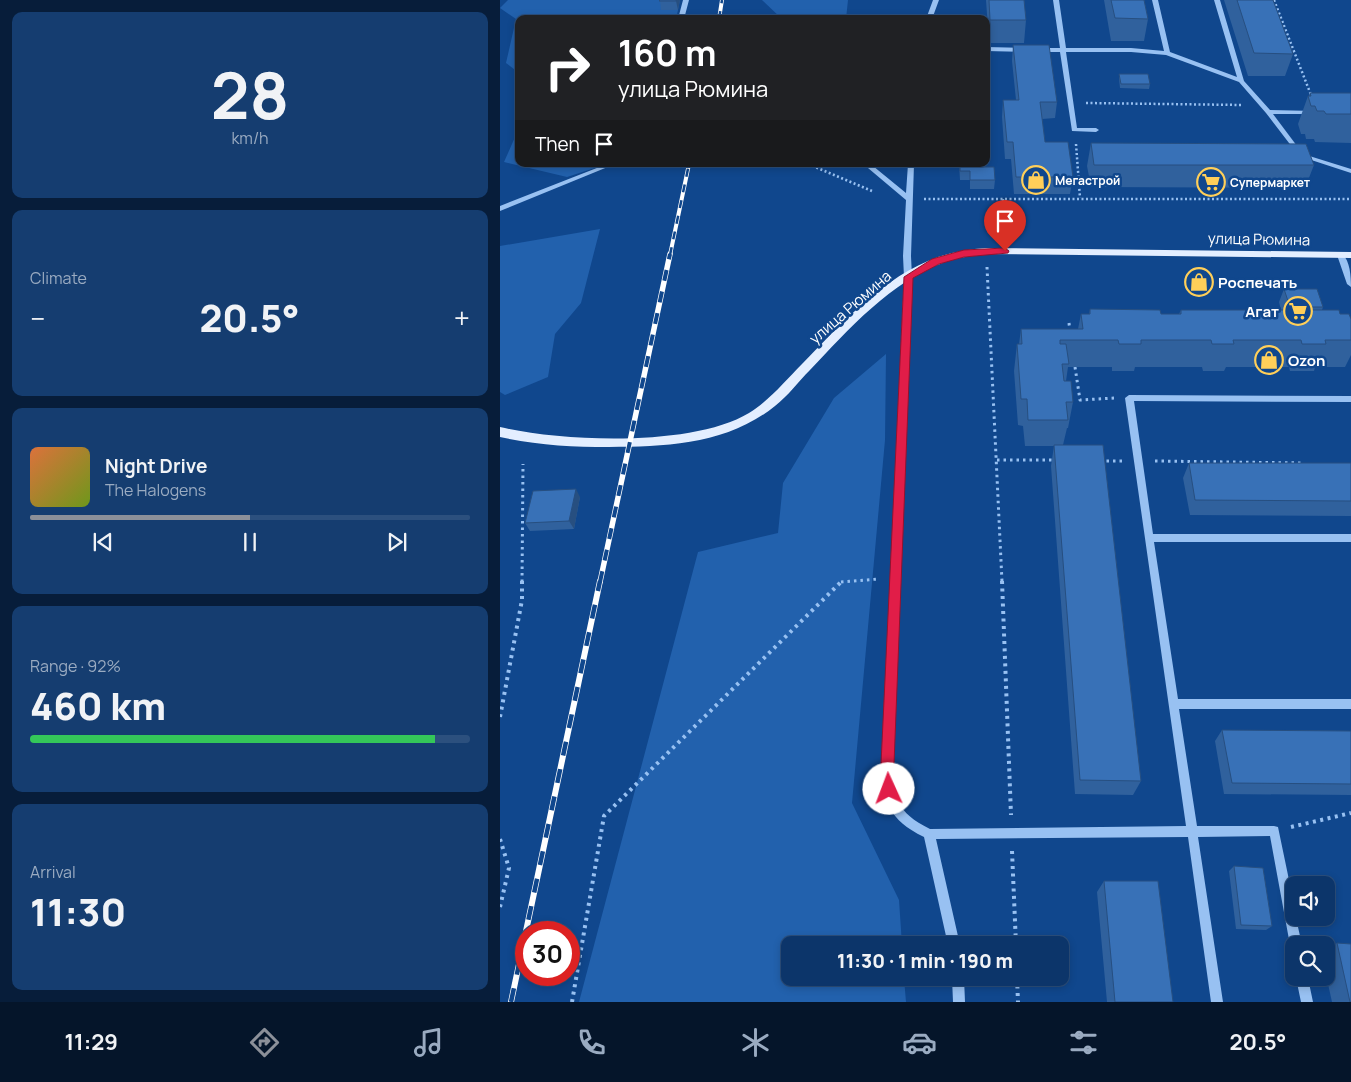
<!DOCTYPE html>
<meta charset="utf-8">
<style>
body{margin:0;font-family:Manrope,sans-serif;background:#153d70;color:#f1f3f6;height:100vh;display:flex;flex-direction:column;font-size:19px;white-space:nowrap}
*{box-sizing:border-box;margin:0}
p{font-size:16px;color:#9aabc1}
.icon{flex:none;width:28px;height:28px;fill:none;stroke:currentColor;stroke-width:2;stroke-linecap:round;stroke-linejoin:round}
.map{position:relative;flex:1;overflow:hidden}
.details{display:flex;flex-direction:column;gap:12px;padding:12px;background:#071d3a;width:500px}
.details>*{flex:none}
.top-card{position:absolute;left:15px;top:15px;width:475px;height:152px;border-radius:10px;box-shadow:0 2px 8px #0003,0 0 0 1px #2c507e;background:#202124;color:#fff;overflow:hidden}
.fabs{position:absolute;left:785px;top:876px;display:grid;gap:10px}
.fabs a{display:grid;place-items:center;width:50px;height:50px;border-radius:10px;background:#0c356a;box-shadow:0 2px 8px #0003,0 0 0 1px #2c507e;font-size:25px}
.speed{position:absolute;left:15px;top:921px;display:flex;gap:10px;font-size:25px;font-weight:700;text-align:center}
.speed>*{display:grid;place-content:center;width:65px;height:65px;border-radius:50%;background:#0c356a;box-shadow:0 2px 8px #0003,0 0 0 1px #2c507e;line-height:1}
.speed .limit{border:8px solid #d22;background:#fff;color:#111}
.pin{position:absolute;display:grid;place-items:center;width:42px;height:42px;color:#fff;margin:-51px -21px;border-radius:50% 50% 50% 0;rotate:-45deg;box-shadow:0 0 5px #0007}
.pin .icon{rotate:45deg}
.me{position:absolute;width:55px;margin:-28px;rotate:358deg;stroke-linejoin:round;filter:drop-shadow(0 0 4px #0008)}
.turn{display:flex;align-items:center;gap:18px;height:105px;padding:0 20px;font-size:22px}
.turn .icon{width:65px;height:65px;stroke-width:2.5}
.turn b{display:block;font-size:35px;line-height:42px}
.then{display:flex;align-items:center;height:48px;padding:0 20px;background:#0003;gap:10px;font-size:19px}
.big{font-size:38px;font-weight:800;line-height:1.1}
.details .widget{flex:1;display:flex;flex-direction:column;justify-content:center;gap:8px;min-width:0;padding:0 18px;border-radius:10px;background:#153d70}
.details .dial{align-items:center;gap:0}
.dial b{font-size:65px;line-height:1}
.song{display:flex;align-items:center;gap:15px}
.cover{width:60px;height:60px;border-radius:8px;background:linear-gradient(135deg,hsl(20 70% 55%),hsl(80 70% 35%))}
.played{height:5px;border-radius:2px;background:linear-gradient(90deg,#8c9099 50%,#2c507e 50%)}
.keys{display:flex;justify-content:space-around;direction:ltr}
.heat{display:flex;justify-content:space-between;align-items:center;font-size:28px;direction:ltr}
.charge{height:8px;border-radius:4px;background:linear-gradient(90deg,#34c759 92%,#2c507e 0)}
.trip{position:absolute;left:281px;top:936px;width:288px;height:50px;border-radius:10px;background:#0c356a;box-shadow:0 2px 8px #0003,0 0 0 1px #2c507e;font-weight:800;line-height:50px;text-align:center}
.menu{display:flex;height:80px;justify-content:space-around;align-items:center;background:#05152a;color:#9aabc1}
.menu .icon{width:35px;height:35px}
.menu .selected{color:#8c9099}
.menu b{font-size:22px;color:#f1f3f6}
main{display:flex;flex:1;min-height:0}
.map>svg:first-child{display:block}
</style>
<main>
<section class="details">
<div class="widget dial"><b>28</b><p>km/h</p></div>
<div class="widget"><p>Climate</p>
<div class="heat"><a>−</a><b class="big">20.5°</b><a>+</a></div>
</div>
<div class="widget">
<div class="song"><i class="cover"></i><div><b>Night Drive</b><p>The Halogens</p></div></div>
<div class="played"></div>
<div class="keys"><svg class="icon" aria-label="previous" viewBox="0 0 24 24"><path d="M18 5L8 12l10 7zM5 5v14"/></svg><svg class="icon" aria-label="pause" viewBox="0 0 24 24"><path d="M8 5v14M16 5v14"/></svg><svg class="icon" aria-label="next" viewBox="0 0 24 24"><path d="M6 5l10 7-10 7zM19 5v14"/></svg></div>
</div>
<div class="widget"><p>Range · 92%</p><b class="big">460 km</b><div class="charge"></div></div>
<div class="widget"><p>Arrival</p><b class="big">11:30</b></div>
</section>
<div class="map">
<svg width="851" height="1002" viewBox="0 0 851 1002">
<rect width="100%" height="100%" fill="#10478d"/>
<!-- green -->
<path fill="#2261ad" d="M8,0H164L178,10L176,19H19V73L6,63L16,19L0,8Z
M262,0H348L346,19H282Z
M19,128V164H107L67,177L4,162Z
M100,229L81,303L55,334L48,377L5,395L0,392V246Z
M386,354L385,440L352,803L399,900L402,945H290V978H404L406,1002H79L198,552L278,533L283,483L334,398Z"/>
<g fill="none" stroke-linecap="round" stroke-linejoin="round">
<!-- path-far2 -->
<path stroke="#98c1f2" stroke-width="2.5" stroke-dasharray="2 2.5" stroke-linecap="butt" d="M774,0L811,95
M586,103L742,105
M576,144L580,198
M308,164L372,191
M424,199H851
M503,199L504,234"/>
<!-- path-far1 -->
<path stroke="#98c1f2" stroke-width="3" stroke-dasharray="2.5 4" stroke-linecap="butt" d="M487,267L502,582
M569,323L570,332
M575,367L580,400L614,398
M497,460H554
M600,461H622
M655,461L804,463
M22,582L23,464
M341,582L378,579"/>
<!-- path -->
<path stroke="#98c1f2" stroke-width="4" stroke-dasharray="3 4.5" stroke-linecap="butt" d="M502,581L511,815
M0,717L22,600V581
M791,827L851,813
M0,839L9,868L0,907
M512,851L516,945
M517,978L518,1002
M72,1002L104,816L342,581"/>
<!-- minor -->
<path fill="#98c1f2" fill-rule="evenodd" d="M183,0H189L184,19H178Z
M433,0H439L432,19H426Z
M553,0H559L566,48H631L664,51L652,0H658L670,52L737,77L714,0H720L744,81L770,110L815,111L816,112L813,114H773L803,154L851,169V173L799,156L766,113L739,82L666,55L631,52H566L577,128H596L599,130L596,132L572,131L560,52H539L536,50L539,48H560Z
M486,47L524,48L527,50L524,52L486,51Z
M107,164H115L0,211V206Z
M367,164H373V166L406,193L408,164H414L411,256L412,277L393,764C395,799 396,812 430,829L686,826L625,398L629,395L851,396V402L634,401L653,534H851V542H654L678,699H851V709H679L697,826H774L778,827L794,904V918H796L802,945H794V950L790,945L770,836L698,837L723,1002H711L688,837L436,839L460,945H448L424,837C388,819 384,803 383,764L404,277L403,256L406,200L368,168Z
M838,253H841C850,259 851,276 851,287L847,284L837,255Z
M452,978H464L465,1002H453Z
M796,978H808L813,1002H801Z"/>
<!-- major -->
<path fill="#e3eeff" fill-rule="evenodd" d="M486,248L851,252V258L486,254C472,256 458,257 445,262C391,281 348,330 310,370C298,382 288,396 275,406C228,444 168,447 109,447C72,447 36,445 0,437V427C63,442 193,447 249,413C270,400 285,381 302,364C341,324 384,276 438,257C453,252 470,249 486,248Z"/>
<defs>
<path id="rail-far2" d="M219,19L222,0
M170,255L189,164"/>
<path id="rail-far1" d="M100,582L170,254"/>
<path id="rail" d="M11,1002L100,581"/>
</defs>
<!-- rail-far2 casing -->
<use href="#rail-far2" stroke="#fff" stroke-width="4"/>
<!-- rail-far1 casing -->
<use href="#rail-far1" stroke="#fff" stroke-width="5.5"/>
<!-- rail casing -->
<use href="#rail" stroke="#fff" stroke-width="6"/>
<!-- rail-far2 -->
<use href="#rail-far2" stroke="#10478d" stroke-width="2.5" stroke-dasharray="8" stroke-linecap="butt"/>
<!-- rail-far1 -->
<use href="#rail-far1" stroke="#10478d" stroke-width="4" stroke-dasharray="11" stroke-linecap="butt"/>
<!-- rail -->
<use href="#rail" stroke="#10478d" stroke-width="4.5" stroke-dasharray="14" stroke-linecap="butt"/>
</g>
<!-- wall -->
<path fill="#30619d" d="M160,0H180L178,10H161Z
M486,0H524L526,20L524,43H489Z
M604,0H644L648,19L644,41H611Z
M724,0H773L793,54L785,76H748Z
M513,45L557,102L555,118L542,119L545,142L573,177L570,194H514L511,159H505L502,117L503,100H516L512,61Z
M619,74L650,84L649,89L620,88L619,79Z
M810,93H851V143L815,142L814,139H806L805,134H801L798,124L808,96H809Z
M591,143L814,165L805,188L591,187L587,166Z
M459,164H479L480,167L495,180L494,189H470V180H460Z
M784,289L823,307L822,310L840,314L851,319V355L845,367H815L814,371H790L789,367H726L724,371H703L702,367H635L634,371H612V367H568L566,381L573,402L568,428H567L563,445L641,781L633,795L575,794L551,466L554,446H525L523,426L518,425L514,371L517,344H519L521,329H578L581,314H589L590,309L661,314H679L681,310L752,314H768L769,310H781L779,302Z
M689,463H851V516L690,515L683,478Z
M80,497L74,529L30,531L25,523Z
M722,730L851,731V795L724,794L715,741Z
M734,866L772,926L766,930L736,929L729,871Z
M604,881L673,1002H607L597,892Z
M837,943L851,1002H832L826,975V950Z"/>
<!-- shaded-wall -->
<path fill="#274f80" d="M176,0H180L178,10L176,1Z
M76,489L80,497L74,529L69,521Z"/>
<!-- building -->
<path fill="#3871b7" stroke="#274f80" d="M160,0H176V1H159Z
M489,0H524L526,20H490Z
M611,0H644L648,19L615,18Z
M737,0H773L793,54L754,53Z
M513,45H549L557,102H540L545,142H568L573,177H516L513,142H507L503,100H519Z
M619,74H648L650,84H621Z
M810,93H851V114H826L824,111H817L815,106H811L808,96H811Z
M591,143L806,144L814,165H594Z
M460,164H479L480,167H494L495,180H470V171H460Z
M784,289H817L823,307H790Z
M590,309L660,310L661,314H681V310H751L752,314H770L769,310H839L840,314H849L851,319V340H825L826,344H802L801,340H733L734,344H712L711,340H641V344H619L618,340H560V344H566L569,364H562L564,381H571L573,402H566L568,420H528L527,399H521L517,344H522L521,329H583L581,314H590Z
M554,445H603L641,781L580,780Z
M689,463H851V501L695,500Z
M76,489L69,521L25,523L33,491Z
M722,730L851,731V784L732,783Z
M734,866L763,868L772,926L741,925Z
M604,881H658L673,1002H615Z
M837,943L851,944V1002H850Z"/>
<!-- route -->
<path fill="#e11d48" stroke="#92132f" d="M505,248L509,251L508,253L464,257L439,264L413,278L394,764L395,789L393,794L389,796L384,794L382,789L381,764L404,277L432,259L464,250Z"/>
<!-- icons -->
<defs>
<symbol id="shop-ring" viewBox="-11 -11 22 22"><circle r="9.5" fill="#10478d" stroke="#ffcf59" stroke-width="1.5"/><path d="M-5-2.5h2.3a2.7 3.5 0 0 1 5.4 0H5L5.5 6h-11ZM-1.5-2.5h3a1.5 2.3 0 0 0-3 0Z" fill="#ffcf59"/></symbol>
<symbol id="supermarket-ring" viewBox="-11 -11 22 22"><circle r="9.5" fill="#10478d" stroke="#ffcf59" stroke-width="1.5"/><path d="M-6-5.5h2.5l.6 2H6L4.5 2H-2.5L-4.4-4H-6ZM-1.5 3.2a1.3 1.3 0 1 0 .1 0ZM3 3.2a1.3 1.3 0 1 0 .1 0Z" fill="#ffcf59"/></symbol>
</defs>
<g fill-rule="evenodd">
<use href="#shop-ring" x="520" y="164" width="32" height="32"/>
<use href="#supermarket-ring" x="695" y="166" width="32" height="32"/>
<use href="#shop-ring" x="683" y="266" width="32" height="32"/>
<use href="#supermarket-ring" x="782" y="295" width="32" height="32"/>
<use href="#shop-ring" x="753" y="344" width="32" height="32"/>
</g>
<g text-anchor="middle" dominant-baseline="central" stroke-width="5" stroke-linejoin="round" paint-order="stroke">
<!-- far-poi labels -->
<g font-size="12" font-weight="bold" fill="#fff" stroke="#10478d" text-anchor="start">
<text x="555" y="180">Мегастрой</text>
<text x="730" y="182">Супермаркет</text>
</g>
<!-- street labels -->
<g font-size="15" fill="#fff" stroke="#10478d">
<text transform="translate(759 239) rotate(1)">улица Рюмина</text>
<text transform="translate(350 307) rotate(-41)">улица Рюмина</text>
</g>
<!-- poi labels -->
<g font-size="15" font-weight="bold" fill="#fff" stroke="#10478d" text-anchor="start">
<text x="718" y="282">Роспечать</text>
<text x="779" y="311" text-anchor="end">Агат</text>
<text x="788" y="360">Ozon</text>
</g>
</g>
</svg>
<div class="fabs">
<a><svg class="icon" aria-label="sound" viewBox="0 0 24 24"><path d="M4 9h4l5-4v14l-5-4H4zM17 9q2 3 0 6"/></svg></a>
<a><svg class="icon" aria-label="search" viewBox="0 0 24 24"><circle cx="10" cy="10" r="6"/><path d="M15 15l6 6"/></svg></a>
</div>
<div class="speed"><div class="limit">30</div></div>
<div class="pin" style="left:505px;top:251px;background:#d93025"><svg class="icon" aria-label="arrive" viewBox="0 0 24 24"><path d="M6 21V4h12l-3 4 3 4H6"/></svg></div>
<svg class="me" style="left:389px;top:789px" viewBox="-20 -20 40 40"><circle r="19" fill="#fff"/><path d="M0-13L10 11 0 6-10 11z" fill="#e11d48"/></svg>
<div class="trip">11:30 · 1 min · 190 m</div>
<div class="top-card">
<div class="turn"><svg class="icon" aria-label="right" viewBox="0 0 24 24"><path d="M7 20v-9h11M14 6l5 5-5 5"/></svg><div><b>160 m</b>улица Рюмина</div></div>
<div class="then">Then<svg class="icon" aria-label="arrive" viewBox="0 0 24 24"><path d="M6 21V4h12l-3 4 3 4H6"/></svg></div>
</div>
</div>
</main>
<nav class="menu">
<b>11:29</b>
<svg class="icon selected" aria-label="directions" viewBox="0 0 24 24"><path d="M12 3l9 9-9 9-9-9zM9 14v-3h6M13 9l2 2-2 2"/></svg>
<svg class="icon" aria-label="music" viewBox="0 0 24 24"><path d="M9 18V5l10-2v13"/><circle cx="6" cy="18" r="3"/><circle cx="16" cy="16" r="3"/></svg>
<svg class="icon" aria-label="phone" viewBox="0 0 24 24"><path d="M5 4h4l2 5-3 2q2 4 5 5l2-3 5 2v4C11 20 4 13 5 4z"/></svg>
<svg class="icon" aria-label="climate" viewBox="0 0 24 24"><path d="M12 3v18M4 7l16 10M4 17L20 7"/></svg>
<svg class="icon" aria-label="car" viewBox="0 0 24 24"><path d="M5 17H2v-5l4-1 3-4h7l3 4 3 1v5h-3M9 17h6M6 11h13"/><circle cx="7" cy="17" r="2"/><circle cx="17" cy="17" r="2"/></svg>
<svg class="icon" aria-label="filters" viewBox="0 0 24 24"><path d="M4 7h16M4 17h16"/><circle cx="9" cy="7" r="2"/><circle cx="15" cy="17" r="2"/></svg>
<b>20.5°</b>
</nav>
